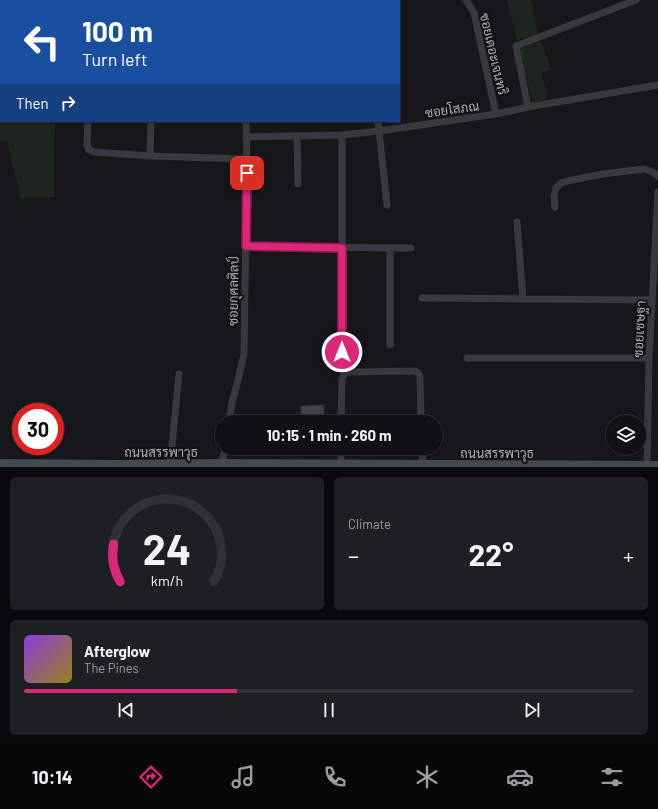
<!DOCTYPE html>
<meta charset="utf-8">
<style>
body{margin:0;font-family:Barlow,Sarabun,sans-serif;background:#1e1f22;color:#f1f3f6;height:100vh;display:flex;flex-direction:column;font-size:15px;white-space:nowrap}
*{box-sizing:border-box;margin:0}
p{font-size:13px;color:#9c9da0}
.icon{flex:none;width:22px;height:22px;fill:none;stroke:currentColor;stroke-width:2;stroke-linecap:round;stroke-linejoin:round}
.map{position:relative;height:467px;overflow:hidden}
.details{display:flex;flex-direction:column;gap:10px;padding:10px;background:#09090b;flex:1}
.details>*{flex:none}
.guide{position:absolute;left:0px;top:0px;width:400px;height:122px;box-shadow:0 1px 3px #0004,0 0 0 1px #303134;background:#1a4fa0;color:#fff;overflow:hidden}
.fabs{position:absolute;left:606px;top:415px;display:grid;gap:8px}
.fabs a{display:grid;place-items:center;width:40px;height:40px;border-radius:50%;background:#111114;box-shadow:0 1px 3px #0004,0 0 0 1px #303134;font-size:20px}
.speed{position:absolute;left:12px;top:403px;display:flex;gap:8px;font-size:20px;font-weight:700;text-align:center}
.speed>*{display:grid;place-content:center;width:52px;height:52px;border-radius:50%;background:#111114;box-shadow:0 1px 3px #0004,0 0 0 1px #303134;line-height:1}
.speed .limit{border:6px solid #d22;background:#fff;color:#111}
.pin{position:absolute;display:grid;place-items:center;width:34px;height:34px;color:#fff;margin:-17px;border-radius:8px;box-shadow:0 2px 6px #0006}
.me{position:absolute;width:44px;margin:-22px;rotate:0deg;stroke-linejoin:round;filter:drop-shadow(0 0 3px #0008)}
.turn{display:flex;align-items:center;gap:14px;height:84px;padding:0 16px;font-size:18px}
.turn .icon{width:52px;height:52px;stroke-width:2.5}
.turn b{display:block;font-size:28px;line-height:34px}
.then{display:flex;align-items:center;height:38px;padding:0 16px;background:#0003;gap:8px;font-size:15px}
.big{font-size:30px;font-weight:700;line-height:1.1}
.details .card{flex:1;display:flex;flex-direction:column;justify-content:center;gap:6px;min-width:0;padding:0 14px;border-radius:6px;background:#1e1f22}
.details .dial{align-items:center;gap:0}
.dial svg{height:104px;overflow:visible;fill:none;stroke:#303134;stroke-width:7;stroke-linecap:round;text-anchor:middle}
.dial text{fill:#f1f3f6;stroke:none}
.song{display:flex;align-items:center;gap:12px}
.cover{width:48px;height:48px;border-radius:6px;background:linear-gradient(135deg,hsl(270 70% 55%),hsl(50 70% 35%))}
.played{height:4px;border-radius:2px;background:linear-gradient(90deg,#db2777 35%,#303134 35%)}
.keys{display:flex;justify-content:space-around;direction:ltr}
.heat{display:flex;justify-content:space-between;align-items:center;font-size:22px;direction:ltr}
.details .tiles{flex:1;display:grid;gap:10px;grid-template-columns:1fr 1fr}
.card:last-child{grid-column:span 2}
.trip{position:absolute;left:215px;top:415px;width:228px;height:40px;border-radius:20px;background:#111114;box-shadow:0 1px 3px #0004,0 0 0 1px #303134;font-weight:700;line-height:40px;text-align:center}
.tabs{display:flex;height:64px;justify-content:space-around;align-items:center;background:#070708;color:#9c9da0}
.tabs .icon{width:28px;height:28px}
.tabs .on{color:#db2777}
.tabs b{font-size:18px;color:#f1f3f6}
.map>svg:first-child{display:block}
</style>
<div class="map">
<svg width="658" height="467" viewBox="0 0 658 467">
<rect width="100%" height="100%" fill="#17171a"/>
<!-- green -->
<path fill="#1d251e" d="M507,0H531L538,34L517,40Z
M541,41L551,70L543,72L542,74L548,99L533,103L520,51L522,48Z
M0,112H1V121H55L54,197L21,199L7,142L0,143Z"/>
<!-- building -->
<path fill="#414247" stroke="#313136" d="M324,405V422H301V406Z"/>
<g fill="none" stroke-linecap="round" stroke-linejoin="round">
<!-- minor -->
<path stroke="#38393f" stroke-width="7" d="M364,0V1
M466,0L474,13L496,114
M92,1V0
M155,1V0
M247,1V0
M528,107L516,46L636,0
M88,121L87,145L89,150L94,152L150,156L247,159
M378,121L387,205
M297,136L298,184
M246,137L342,135L379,131L496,114L528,107L658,85
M150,156L151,121
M555,207L554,197L556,188L561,183L568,181L602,174L644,169L653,172L658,176
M517,222L523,299L652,300
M246,246L390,248H411
M390,248V345
M422,298L523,299
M342,352V135
M467,358H649
M229,422L232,403L238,380L244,354L247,159L246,121
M341,422L342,379L344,374L350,372L413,371L417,372L420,376L421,422
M422,448L423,465
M222,464L225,448
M341,465V448
M170,466L179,374
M647,466L649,358L658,192"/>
<!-- secondary -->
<path stroke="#46484f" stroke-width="10" d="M0,464L115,465L222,464L658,466"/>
</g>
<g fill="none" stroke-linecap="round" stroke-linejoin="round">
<defs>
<path id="route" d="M247,173L246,246L342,248V352"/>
</defs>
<!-- route casing -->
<use href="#route" stroke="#8e194d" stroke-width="10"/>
<!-- route -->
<use href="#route" stroke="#db2777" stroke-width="7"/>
</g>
<g text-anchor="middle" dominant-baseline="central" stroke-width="4" stroke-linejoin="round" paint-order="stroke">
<!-- street labels -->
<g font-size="13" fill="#a9aeba" stroke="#121215">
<text transform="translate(494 54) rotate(77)">ซอยเดอะเจนทริ</text>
<text transform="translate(452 109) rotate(-8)">ซอยโสภณ</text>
<text transform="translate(233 291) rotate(-89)">ซอยกุศลศิลป์</text>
<text transform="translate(639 329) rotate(-87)">ซอยเชษฐา</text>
<text x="161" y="452">ถนนสรรพาวุธ</text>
<text x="497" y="453">ถนนสรรพาวุธ</text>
</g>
</g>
</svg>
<div class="fabs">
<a><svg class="icon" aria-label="layers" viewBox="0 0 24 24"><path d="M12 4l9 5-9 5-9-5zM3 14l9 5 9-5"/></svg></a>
</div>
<div class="speed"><div class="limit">30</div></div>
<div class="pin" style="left:247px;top:173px;background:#d93025"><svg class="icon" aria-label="arrive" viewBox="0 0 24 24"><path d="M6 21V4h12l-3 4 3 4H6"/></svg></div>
<svg class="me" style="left:342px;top:352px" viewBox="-20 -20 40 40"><circle r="17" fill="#db2777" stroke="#fff" stroke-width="3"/><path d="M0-11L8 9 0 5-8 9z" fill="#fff"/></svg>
<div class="trip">10:15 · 1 min · 260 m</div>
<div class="guide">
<div class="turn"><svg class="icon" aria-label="left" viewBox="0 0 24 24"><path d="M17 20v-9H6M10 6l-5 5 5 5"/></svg><div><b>100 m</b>Turn left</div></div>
<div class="then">Then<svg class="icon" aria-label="right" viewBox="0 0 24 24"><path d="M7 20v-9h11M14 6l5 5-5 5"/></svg></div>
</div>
</div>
<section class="details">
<div class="tiles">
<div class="card dial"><svg viewBox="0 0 100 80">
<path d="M14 69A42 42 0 1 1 86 69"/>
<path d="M14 69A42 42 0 0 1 9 40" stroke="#db2777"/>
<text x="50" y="56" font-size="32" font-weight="700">24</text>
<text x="50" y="72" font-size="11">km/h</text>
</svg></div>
<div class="card"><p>Climate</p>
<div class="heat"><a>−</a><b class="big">22°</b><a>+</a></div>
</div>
<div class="card">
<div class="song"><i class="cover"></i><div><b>Afterglow</b><p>The Pines</p></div></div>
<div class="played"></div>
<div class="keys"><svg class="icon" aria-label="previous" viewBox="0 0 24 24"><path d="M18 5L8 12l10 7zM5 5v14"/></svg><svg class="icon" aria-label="pause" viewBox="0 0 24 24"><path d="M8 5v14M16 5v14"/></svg><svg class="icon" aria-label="next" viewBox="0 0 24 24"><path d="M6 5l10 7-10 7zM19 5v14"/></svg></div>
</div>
</div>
</section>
<nav class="tabs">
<b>10:14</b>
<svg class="icon on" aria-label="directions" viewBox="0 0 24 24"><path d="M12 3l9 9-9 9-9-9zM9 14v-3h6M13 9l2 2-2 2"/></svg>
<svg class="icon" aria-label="music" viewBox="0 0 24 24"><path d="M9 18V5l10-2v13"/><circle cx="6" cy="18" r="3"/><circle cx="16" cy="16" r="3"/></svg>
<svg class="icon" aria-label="phone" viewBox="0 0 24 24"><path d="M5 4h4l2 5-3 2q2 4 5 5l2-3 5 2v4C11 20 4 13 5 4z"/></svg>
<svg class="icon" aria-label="climate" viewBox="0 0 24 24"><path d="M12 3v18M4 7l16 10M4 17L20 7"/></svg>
<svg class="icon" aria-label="car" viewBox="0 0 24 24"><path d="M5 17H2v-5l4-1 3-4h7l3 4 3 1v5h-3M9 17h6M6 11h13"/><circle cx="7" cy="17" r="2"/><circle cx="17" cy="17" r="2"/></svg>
<svg class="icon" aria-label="filters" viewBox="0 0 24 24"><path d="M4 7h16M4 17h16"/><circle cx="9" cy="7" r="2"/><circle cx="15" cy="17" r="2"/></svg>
</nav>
